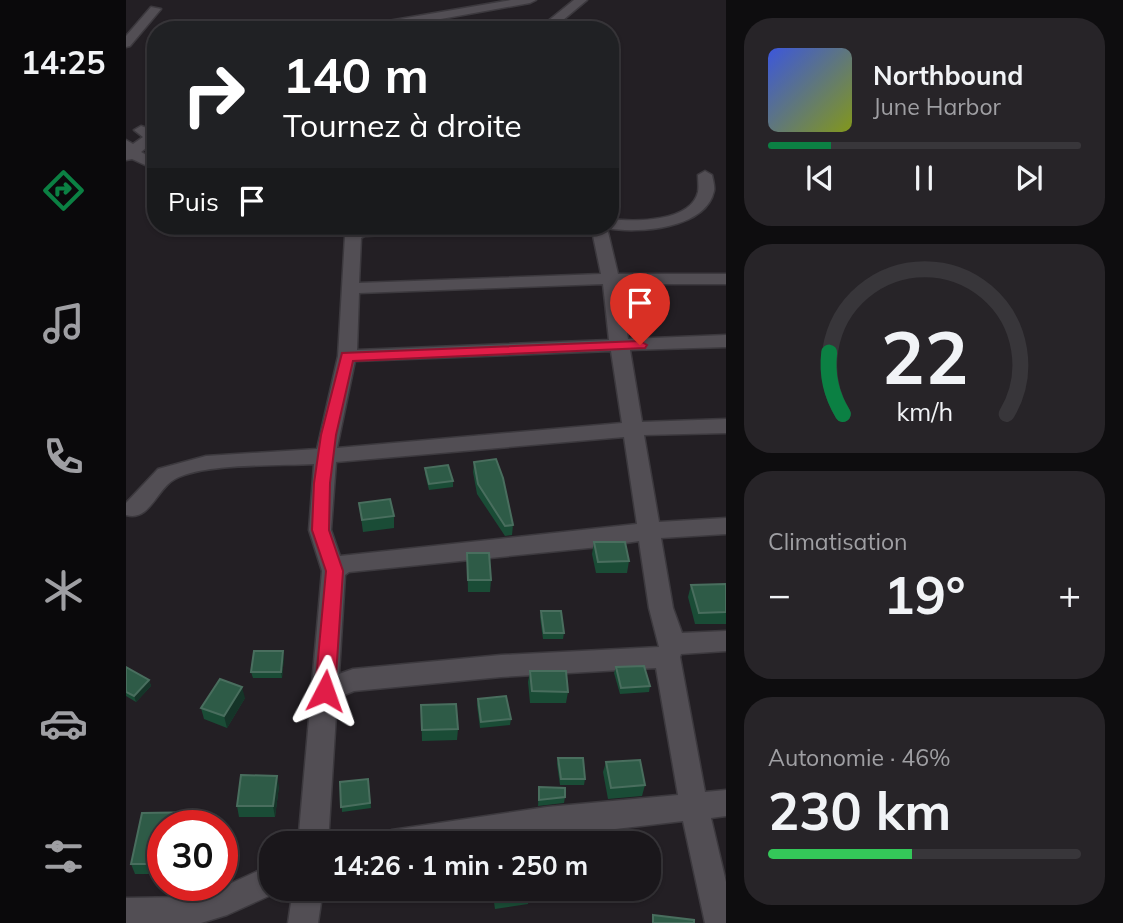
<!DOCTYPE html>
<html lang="fr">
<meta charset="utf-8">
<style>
body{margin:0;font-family:Mulish,sans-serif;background:#272428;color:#f1f3f6;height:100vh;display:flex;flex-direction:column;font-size:26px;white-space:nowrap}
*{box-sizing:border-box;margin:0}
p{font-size:23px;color:#9f9fa3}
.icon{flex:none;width:38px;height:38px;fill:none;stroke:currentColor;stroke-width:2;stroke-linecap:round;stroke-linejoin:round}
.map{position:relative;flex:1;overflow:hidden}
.details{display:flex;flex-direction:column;gap:18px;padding:18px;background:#0e0d0f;width:397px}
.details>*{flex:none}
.guide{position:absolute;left:21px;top:21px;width:472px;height:214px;border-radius:28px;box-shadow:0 2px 5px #0004,0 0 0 2px #38363a;background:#202124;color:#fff;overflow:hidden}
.speed{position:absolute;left:21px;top:810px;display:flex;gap:14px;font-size:35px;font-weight:700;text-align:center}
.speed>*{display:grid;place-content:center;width:91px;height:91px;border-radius:50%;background:#1a171b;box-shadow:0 2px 5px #0004,0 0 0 2px #38363a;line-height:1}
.speed .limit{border:10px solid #d22;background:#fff;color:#111}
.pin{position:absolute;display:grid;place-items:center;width:60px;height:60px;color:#fff;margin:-72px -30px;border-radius:50% 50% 50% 0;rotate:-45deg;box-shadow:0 0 7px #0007}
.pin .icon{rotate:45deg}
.me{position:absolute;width:77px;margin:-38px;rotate:4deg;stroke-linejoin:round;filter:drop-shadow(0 0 5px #0008)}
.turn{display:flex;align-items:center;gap:24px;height:147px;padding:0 21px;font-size:32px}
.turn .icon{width:91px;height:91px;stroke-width:2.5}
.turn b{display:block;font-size:49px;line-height:60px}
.then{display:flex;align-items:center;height:66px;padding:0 21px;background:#0003;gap:14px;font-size:26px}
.big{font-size:52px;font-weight:700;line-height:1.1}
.details .widget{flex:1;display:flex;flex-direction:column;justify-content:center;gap:10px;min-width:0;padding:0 24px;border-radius:28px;background:#272428}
.details .dial{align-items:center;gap:0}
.dial svg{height:182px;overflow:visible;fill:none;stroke:#38363a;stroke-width:7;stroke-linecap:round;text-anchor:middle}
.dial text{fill:#f1f3f6;stroke:none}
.song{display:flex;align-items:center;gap:21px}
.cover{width:84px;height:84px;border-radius:10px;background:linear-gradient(135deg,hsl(230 70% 55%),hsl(70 70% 35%))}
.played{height:7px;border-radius:4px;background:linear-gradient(90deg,#0b8043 20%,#38363a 20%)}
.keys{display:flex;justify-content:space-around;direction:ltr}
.heat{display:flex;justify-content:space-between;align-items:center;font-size:38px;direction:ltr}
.charge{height:10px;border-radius:5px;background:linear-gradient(90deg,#34c759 46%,#38363a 0)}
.trip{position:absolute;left:133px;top:831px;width:402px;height:70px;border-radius:28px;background:#1a171b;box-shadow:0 2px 5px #0004,0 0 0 2px #38363a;font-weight:700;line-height:70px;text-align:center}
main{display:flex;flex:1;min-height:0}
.tabs{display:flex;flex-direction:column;width:126px;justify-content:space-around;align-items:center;background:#0a090b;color:#9f9fa3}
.tabs .icon{width:49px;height:49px}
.tabs .active{color:#0b8043}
.tabs b{font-size:32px;color:#f1f3f6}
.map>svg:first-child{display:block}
</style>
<main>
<nav class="tabs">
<b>14:25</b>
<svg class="icon active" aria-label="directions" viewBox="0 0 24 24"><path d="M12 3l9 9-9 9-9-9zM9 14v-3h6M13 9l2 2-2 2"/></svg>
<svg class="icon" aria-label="music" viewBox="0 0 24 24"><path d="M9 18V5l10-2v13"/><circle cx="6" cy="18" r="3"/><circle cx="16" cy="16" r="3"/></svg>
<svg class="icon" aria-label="phone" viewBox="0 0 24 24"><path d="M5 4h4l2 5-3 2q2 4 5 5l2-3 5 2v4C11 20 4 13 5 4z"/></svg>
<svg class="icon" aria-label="climate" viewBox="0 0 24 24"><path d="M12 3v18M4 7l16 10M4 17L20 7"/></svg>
<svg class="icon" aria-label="car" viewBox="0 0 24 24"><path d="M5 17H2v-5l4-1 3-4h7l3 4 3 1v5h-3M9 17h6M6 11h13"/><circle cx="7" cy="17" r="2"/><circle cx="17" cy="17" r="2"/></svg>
<svg class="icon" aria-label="filters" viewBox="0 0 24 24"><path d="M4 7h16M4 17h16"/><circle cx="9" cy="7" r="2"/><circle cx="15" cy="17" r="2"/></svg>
</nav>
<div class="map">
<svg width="600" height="923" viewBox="0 0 600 923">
<rect width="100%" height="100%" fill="#231f24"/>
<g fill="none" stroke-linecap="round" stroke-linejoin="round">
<defs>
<path id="street" d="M385,0H410L404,3L254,30H227L233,26Z
M448,0H461L425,30H411Z
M25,7L35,9L4,46L0,47V36Z
M15,126L30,131L29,141L15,152L30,160V170L6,159L0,160V140L7,144L17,137L8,130Z
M579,171L586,175C587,180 589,187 588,191C580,229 511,234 481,228L492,274H600V284H494L502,339L600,335V347L504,350L516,422L600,419V433L518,435L533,522L600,518V534L535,538L547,608L556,633L600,631V651L555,654L554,657L579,792L600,790V816L585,818L600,882V923H579L557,821L362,844H252L256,834L266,830L421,807L552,795L530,668L375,677L228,691L211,698L202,844H172L196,571L183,530L188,464C152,466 79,463 49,479C31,488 24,522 0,515V503L32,469L80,456L191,449L212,356L219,236L229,228L348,226L340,231L239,236L235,238L233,283L475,274L465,226H485V219C509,222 565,222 572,192C573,187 572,180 572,175ZM477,284L483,340L231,350L233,293ZM485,351L496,423L211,448L229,361ZM498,437L511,524L214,556L205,530L210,462ZM513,541L523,608L533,647L375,655L227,669L213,674L219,575L223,572L473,547Z
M145,865V889L156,890L101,915L75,923H0V898L61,897L99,886Z
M167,889H197L192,923H162Z"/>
</defs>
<!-- street casing -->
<use href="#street" stroke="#3c393e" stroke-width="3"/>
<!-- street -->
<use href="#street" fill="#524e54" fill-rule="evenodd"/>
</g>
<!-- wall -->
<path fill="#1a4c36" d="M348,462L387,525L386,535L379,536L351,494L347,472Z
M299,468L327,481V487L303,490L299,474Z
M233,503L268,516V528L237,532Z
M468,542L503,561L501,573H470L466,554Z
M341,553L365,580L364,592H342Z
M600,584V624H569L562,597L565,585Z
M415,611L438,633L437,639H417L414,617Z
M158,657L156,678H127L125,672Z
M0,667L23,680L25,686L10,702L0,696Z
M490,667L524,686L523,692L494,694L488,673Z
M404,671L442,692L440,703H404L402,682Z
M119,698L101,728L78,719L75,708Z
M352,699L385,719L384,725L354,728L351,705Z
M295,705L332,729L331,740L296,741Z
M432,758L459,779L458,785H434L431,764Z
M480,762L519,785L516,796L482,799L477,772Z
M242,779L245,808L216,812L214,782Z
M153,786L149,817H113L111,806Z
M413,787L439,797L438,803L412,806Z
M81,812L84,822V826H37V869L35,874H9L5,864L16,813Z
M366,889H403L404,894L402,904L369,909Z"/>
<!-- shaded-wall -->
<path fill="#153428" d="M157,651L158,657L156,678L155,672Z
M23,680L25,686L10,702L8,696Z
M116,687L119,698L101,728L98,716Z
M151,776L153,786L149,817L147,806Z
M81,812L84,822V826H79Z
M32,859L36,869L35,874L31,864Z"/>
<!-- building -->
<path fill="#2e5b47" stroke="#496e5e" stroke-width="2" d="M370,459L377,478L387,525L379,526L352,484L348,462Z
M322,465L327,481L303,484L299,468Z
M264,499L268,516L236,520L233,503Z
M468,542H499L503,561L472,562Z
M341,553H363L365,580H342Z
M600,584V612L573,613L565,585Z
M415,611H435L438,633H418Z
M128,651H157L155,672H125Z
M518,666L524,686L495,688L490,667Z
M0,667L23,680L8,696L0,692Z
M404,671H440L442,692L406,691Z
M94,679L116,687L98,716L75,708Z
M380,696L385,719L355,722L352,699Z
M330,704L332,729L296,730L295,705Z
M432,758H457L459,779H435Z
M514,760L519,785L485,788L480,762Z
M115,775L151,776L147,806H111Z
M242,779L244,803L215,807L214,782Z
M413,787L439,788V797L413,800Z
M81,812L79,826H37V859H32L31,864H5L16,813Z
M368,889H403L404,894L370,899Z
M527,915L568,920V923H527Z"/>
<!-- route -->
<path fill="#e11d48" stroke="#92132f" stroke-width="2" d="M514,341L521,345L519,348L227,361L210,435L204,483L203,530L217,571L209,691L206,697L199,699L192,697L189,691L200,571L186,530L188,483L195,435L216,353Z"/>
</svg>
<div class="speed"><div class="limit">30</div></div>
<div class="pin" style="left:514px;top:345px;background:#d93025"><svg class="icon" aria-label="arrive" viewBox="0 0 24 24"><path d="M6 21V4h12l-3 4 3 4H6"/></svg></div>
<svg class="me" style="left:199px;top:691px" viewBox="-20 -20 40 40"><path d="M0-17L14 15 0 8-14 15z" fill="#e11d48" stroke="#fff" stroke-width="4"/></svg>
<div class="trip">14:26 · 1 min · 250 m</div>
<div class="guide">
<div class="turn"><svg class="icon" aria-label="right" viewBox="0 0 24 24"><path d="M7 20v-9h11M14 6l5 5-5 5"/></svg><div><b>140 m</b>Tournez à droite</div></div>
<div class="then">Puis<svg class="icon" aria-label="arrive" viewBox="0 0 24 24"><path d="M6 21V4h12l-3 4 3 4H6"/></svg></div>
</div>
</div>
<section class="details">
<div class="widget">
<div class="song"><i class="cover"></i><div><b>Northbound</b><p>June Harbor</p></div></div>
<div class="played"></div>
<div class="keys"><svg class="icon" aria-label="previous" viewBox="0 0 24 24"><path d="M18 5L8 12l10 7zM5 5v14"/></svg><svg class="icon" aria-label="pause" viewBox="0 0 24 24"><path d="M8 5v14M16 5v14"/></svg><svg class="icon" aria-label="next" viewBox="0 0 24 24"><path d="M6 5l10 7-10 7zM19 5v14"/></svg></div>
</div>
<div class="widget dial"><svg viewBox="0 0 100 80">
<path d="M14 69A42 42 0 1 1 86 69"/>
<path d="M14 69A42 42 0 0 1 8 42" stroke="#0b8043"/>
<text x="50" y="56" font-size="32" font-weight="700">22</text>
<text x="50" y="72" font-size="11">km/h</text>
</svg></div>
<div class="widget"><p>Climatisation</p>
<div class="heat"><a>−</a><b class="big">19°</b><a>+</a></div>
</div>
<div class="widget"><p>Autonomie · 46%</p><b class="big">230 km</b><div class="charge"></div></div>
</section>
</main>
